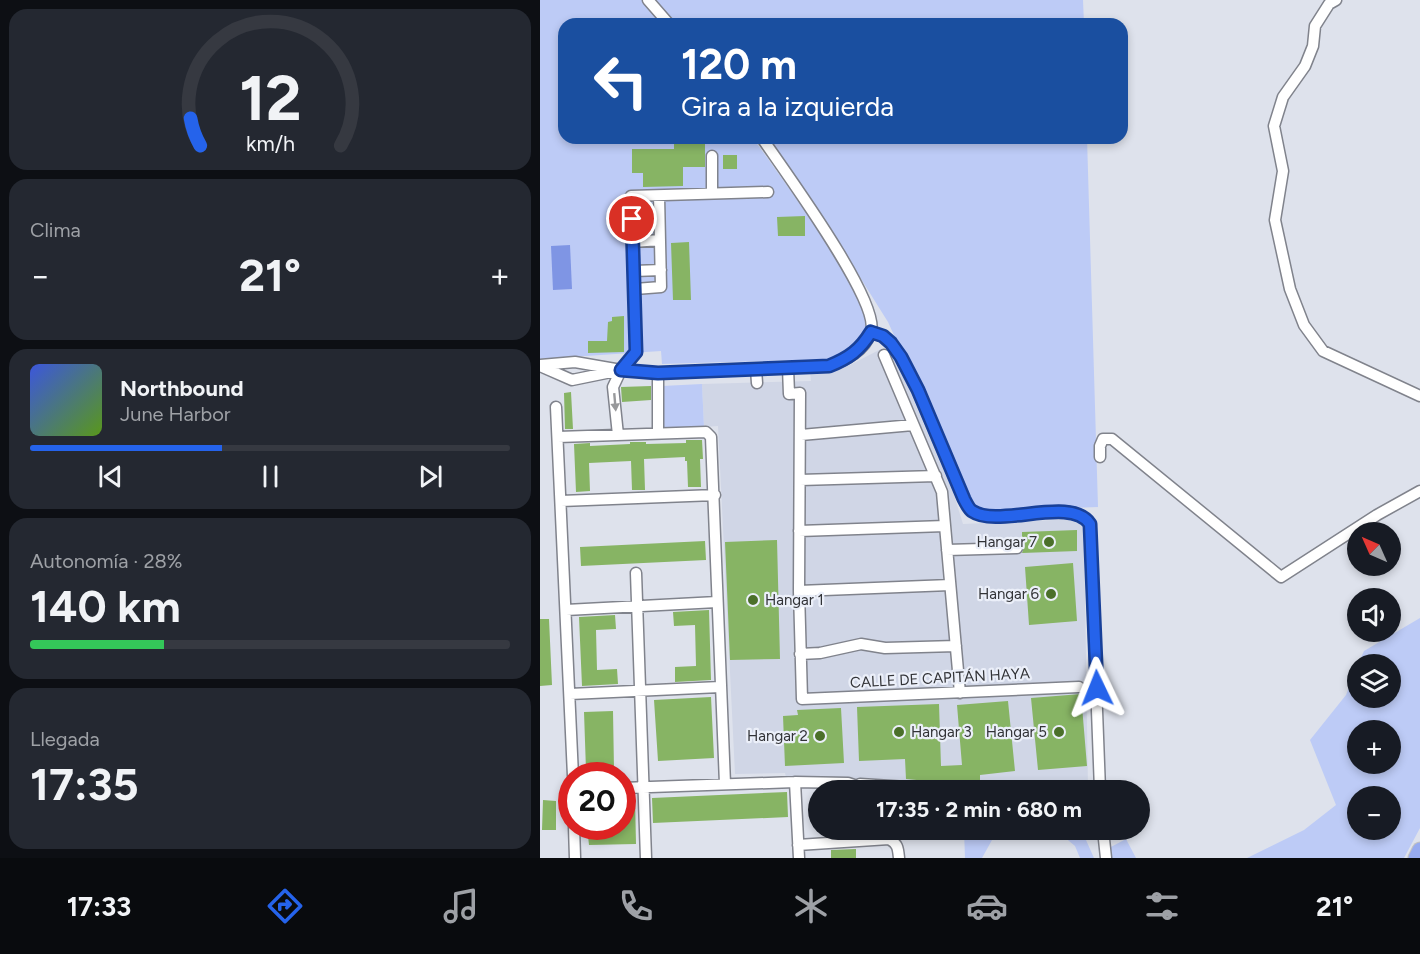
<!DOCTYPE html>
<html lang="es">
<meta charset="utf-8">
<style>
body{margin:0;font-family:Figtree,sans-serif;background:#242831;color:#f1f3f6;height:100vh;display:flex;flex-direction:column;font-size:22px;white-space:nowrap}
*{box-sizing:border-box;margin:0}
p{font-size:20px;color:#9ea1a6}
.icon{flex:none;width:33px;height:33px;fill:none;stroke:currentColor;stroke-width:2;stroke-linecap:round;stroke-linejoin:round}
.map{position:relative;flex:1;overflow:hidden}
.side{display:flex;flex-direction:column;gap:9px;padding:9px;background:#0d0f14;width:540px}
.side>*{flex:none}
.top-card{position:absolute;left:18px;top:18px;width:570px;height:126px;border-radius:18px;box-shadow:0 3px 9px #0003;background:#1a4fa0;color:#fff;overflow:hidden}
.needle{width:39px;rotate:315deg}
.buttons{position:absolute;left:807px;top:522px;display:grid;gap:12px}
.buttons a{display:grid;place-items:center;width:54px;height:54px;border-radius:50%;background:#171b24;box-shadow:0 3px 9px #0003;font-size:30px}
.speed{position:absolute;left:18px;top:762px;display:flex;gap:12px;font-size:30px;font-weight:700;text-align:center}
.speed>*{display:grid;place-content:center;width:78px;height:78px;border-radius:50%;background:#171b24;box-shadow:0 3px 9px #0003;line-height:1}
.speed .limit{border:9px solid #d22;background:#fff;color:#111}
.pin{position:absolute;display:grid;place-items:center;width:51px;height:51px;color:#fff;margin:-26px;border:3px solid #fff;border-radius:50%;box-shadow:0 2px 6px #0007}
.me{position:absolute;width:66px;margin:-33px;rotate:358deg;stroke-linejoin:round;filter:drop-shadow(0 0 4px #0008)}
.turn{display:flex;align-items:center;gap:21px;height:126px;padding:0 24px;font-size:27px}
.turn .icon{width:78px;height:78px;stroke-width:2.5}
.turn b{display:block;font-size:42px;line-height:51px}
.big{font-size:45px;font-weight:700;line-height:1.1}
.side .card{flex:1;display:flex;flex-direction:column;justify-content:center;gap:9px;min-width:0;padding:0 21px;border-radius:18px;background:#242831}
.side .dial{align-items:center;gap:0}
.dial svg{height:156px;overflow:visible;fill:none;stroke:#363941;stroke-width:7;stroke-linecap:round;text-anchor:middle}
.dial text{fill:#f1f3f6;stroke:none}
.song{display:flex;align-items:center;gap:18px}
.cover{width:72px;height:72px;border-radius:9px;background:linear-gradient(135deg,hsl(230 70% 55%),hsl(90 70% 35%))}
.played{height:6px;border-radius:3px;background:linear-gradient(90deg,#2563eb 40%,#363941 40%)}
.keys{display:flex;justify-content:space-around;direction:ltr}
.heat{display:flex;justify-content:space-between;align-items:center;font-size:33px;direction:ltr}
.charge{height:9px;border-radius:4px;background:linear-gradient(90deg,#34c759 28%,#363941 0)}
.trip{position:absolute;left:268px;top:780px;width:342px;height:60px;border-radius:30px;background:#171b24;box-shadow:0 3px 9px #0003;font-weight:700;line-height:60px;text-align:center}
.tab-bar{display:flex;height:96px;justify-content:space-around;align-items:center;background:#090b0e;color:#9ea1a6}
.tab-bar .icon{width:42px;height:42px}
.tab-bar .selected{color:#2563eb}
.tab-bar b{font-size:27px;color:#f1f3f6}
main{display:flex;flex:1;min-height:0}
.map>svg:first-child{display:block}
</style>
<main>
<section class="side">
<div class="card dial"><svg viewBox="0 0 100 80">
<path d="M14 69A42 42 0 1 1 86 69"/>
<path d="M14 69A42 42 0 0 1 9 55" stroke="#2563eb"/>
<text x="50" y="56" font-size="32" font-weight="700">12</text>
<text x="50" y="72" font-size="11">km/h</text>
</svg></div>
<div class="card"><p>Clima</p>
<div class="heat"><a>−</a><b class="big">21°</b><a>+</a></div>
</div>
<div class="card">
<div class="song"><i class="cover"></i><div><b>Northbound</b><p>June Harbor</p></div></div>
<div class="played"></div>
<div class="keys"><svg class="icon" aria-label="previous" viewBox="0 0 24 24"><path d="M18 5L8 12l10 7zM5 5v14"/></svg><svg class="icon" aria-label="pause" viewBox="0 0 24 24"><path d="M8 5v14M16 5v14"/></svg><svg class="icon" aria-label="next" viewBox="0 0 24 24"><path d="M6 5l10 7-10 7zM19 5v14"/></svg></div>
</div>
<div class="card"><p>Autonomía · 28%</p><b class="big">140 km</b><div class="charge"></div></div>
<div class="card"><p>Llegada</p><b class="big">17:35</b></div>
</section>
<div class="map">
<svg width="880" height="858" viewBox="0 0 880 858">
<rect width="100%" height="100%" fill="#dee2ec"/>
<!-- built -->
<path fill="#d0d6e6" d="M341,349L353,352L414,495L423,524L536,519L544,526L548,790L440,789L246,777L245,773L195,774L178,426L164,427L162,384L271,381L270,372L285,371L310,365Z"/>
<!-- green -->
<path fill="#bdcbf6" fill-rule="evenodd" d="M0,0H543L544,24H24V138H213C234,168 334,301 326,330C322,345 306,353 294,361L287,359L122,364L121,351L0,359Z
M227,138H547L558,507L449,511L436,506L426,494L348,322L311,263Z
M162,384L164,427L123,429L122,386Z
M880,618V828L864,858H707L764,830L796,805L770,740L806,695L817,667L818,698H850V664H818L824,651ZM818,730H850V764H818ZM850,796V830H818V796Z
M424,830H465L452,840L442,858H425Z
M516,830H538L546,840L554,858H540L535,846Z
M586,839L596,858H570L569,848Z"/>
<!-- water -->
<path fill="#7f95e4" d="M30,245L32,289L13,290L11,246Z"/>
<!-- building -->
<path fill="#87b464" d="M152,138H165V167H143V186L103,187V173H92V149H134V143H152Z
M183,155H197V169H183Z
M265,216V236H238L237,217Z
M149,242L151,300H133L131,243Z
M84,316V352L48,353V341H67L68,322L72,321V317Z
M111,386V400L82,402L81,387Z
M31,392L33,429H25L24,393Z
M146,440H162L163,459H160L161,487H148L147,461H145V457L104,459L105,490H92L91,461L49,463L50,491L36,492L34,444L50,443V446L90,444V442H106V444L146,443Z
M537,530V551L482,553L484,547L482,543V532Z
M237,540L240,659L190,660L185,542Z
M165,541L166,560L41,566L40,547Z
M533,563L537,621L489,625L485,567Z
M169,610L171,680L135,682V667L156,666L155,625L134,626L133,612Z
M75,615L76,629L56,630L57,670L77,669L78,684L42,686L39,617Z
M0,619H9L12,685L0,686Z
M541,694L547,766L498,770L491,698Z
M171,697L174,758L118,761L114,700Z
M468,701L475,771L440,775V786L366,779L365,759L319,761L317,707L399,704L401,766L422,765L417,705Z
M301,708L304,763L245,766L243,716L258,715L257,710Z
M73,711L74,769L46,770L44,712Z
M247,792L248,817L113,823L112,798Z
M82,798H95L96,844L49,845L47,827L82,826Z
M3,800L16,801V830H2Z
M290,830H315V834L290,835Z
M316,849V858H291V850Z"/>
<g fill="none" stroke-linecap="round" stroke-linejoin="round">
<defs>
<path id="minor" d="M108,0L129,24
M796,0L789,4L775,26L773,46L765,66L743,97L734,126L743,171L735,220L750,289L764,325L783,351L880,396
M172,156V193
M93,242L120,240
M94,271L121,270
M95,289L121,287L119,196
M331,332L343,336L351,343L361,357L378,390L424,499C426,503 429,509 432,511C460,529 531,494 550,524L560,790
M344,355L402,492L420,693
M0,365L35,362L81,370L96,353L91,196L228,192
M0,366L32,380L81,370L118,373L289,366C306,360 325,351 331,332C341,302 243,169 222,138
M248,368L249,394L260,393L259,591L262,699L539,687
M216,369L217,383
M118,373V434
M16,407L33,776
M78,435L73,387L81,370
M261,435L373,425
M18,437L166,432L171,437L185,784
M560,457V446L563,439H572L741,577L837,515L880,491
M260,480L396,476
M21,501L175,495
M259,531L405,526
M407,550L477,548
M96,573L106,858
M259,591L410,585
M26,610L177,602
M260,654L280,653L321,644L345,648L416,646
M30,694L180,687
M255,782L259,858
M320,784L414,790
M82,788L255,782L308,783L329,790
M34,826L35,858
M563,830L566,858
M258,845L349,839C358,844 358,848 359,858"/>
<path id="highway" d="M876,858L880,850"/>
</defs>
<!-- minor casing -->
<use href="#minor" stroke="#80838c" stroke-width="13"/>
<!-- highway casing -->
<use href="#highway" stroke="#c2c2c3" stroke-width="17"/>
<!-- minor -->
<use href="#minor" stroke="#fff" stroke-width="10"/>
<!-- highway -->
<use href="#highway" stroke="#97abf0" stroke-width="15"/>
</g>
<!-- one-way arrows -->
<defs><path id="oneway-solid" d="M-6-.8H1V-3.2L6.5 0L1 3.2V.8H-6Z" transform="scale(1.5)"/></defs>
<use fill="#98999b" href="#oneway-solid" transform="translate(75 402) rotate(85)"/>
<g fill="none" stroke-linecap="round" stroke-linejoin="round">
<defs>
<path id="route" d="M92,219L96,352L81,370L118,373L289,366C309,358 320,350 331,332L343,336L351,343L361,357L378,390L424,499C426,503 429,509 432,511C458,529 531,495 550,524L557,688"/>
</defs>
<!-- route casing -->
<use href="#route" stroke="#184099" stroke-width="15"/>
<!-- route -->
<use href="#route" stroke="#2563eb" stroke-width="10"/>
</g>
<!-- markers -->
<g fill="#4b702a" stroke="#ebeff9" stroke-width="2">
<circle cx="509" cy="542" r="6"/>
<circle cx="511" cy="594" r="6"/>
<circle cx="213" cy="600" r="6"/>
<circle cx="359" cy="732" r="6"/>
<circle cx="519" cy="732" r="6"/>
<circle cx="280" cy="736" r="6"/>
</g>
<g text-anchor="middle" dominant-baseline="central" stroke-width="4.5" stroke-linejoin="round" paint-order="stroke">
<!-- poi labels -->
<g font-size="15" fill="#323337" stroke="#ebeff9" text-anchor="end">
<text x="497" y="542">Hangar 7</text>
<text x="499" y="594">Hangar 6</text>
<text x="225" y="600" text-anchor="start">Hangar 1</text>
<text x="371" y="732" text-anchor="start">Hangar 3</text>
<text x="507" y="732">Hangar 5</text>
<text x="268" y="736">Hangar 2</text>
</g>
<!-- street labels -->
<g font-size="15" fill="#323337" stroke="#ebeff9">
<text transform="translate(400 678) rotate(-3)">CALLE DE CAPITÁN HAYA</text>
</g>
</g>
</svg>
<div class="buttons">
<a><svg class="needle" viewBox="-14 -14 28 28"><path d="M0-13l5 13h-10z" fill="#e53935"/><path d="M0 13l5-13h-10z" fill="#9ea1a6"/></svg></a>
<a><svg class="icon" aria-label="sound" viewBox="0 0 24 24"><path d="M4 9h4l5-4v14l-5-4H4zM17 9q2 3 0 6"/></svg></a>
<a><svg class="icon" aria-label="layers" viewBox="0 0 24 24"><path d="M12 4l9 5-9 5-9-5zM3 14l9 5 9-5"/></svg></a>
<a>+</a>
<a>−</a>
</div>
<div class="speed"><div class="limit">20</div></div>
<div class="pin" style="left:92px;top:219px;background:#d93025"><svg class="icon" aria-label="arrive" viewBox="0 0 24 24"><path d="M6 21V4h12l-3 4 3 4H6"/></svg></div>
<svg class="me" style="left:557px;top:688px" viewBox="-20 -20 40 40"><path d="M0-17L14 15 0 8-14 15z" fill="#2563eb" stroke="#fff" stroke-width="4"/></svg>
<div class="trip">17:35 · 2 min · 680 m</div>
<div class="top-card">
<div class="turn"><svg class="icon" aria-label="left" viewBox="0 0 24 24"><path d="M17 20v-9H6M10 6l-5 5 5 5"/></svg><div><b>120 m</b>Gira a la izquierda</div></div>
</div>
</div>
</main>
<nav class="tab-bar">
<b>17:33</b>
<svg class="icon selected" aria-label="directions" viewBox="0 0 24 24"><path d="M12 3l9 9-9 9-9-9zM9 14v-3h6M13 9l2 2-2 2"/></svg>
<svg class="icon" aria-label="music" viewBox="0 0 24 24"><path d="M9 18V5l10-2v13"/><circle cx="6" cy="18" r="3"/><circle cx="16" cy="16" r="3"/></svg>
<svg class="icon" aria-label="phone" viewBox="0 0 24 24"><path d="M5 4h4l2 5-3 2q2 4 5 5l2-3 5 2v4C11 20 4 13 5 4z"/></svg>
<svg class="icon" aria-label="climate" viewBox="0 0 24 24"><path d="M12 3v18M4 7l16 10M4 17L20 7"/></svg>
<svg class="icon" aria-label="car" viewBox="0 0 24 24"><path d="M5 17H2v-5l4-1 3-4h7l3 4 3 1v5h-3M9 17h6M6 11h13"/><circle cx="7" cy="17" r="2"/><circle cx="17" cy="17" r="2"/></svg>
<svg class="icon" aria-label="filters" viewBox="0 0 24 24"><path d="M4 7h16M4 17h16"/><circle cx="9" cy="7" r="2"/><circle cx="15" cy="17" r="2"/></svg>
<b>21°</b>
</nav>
